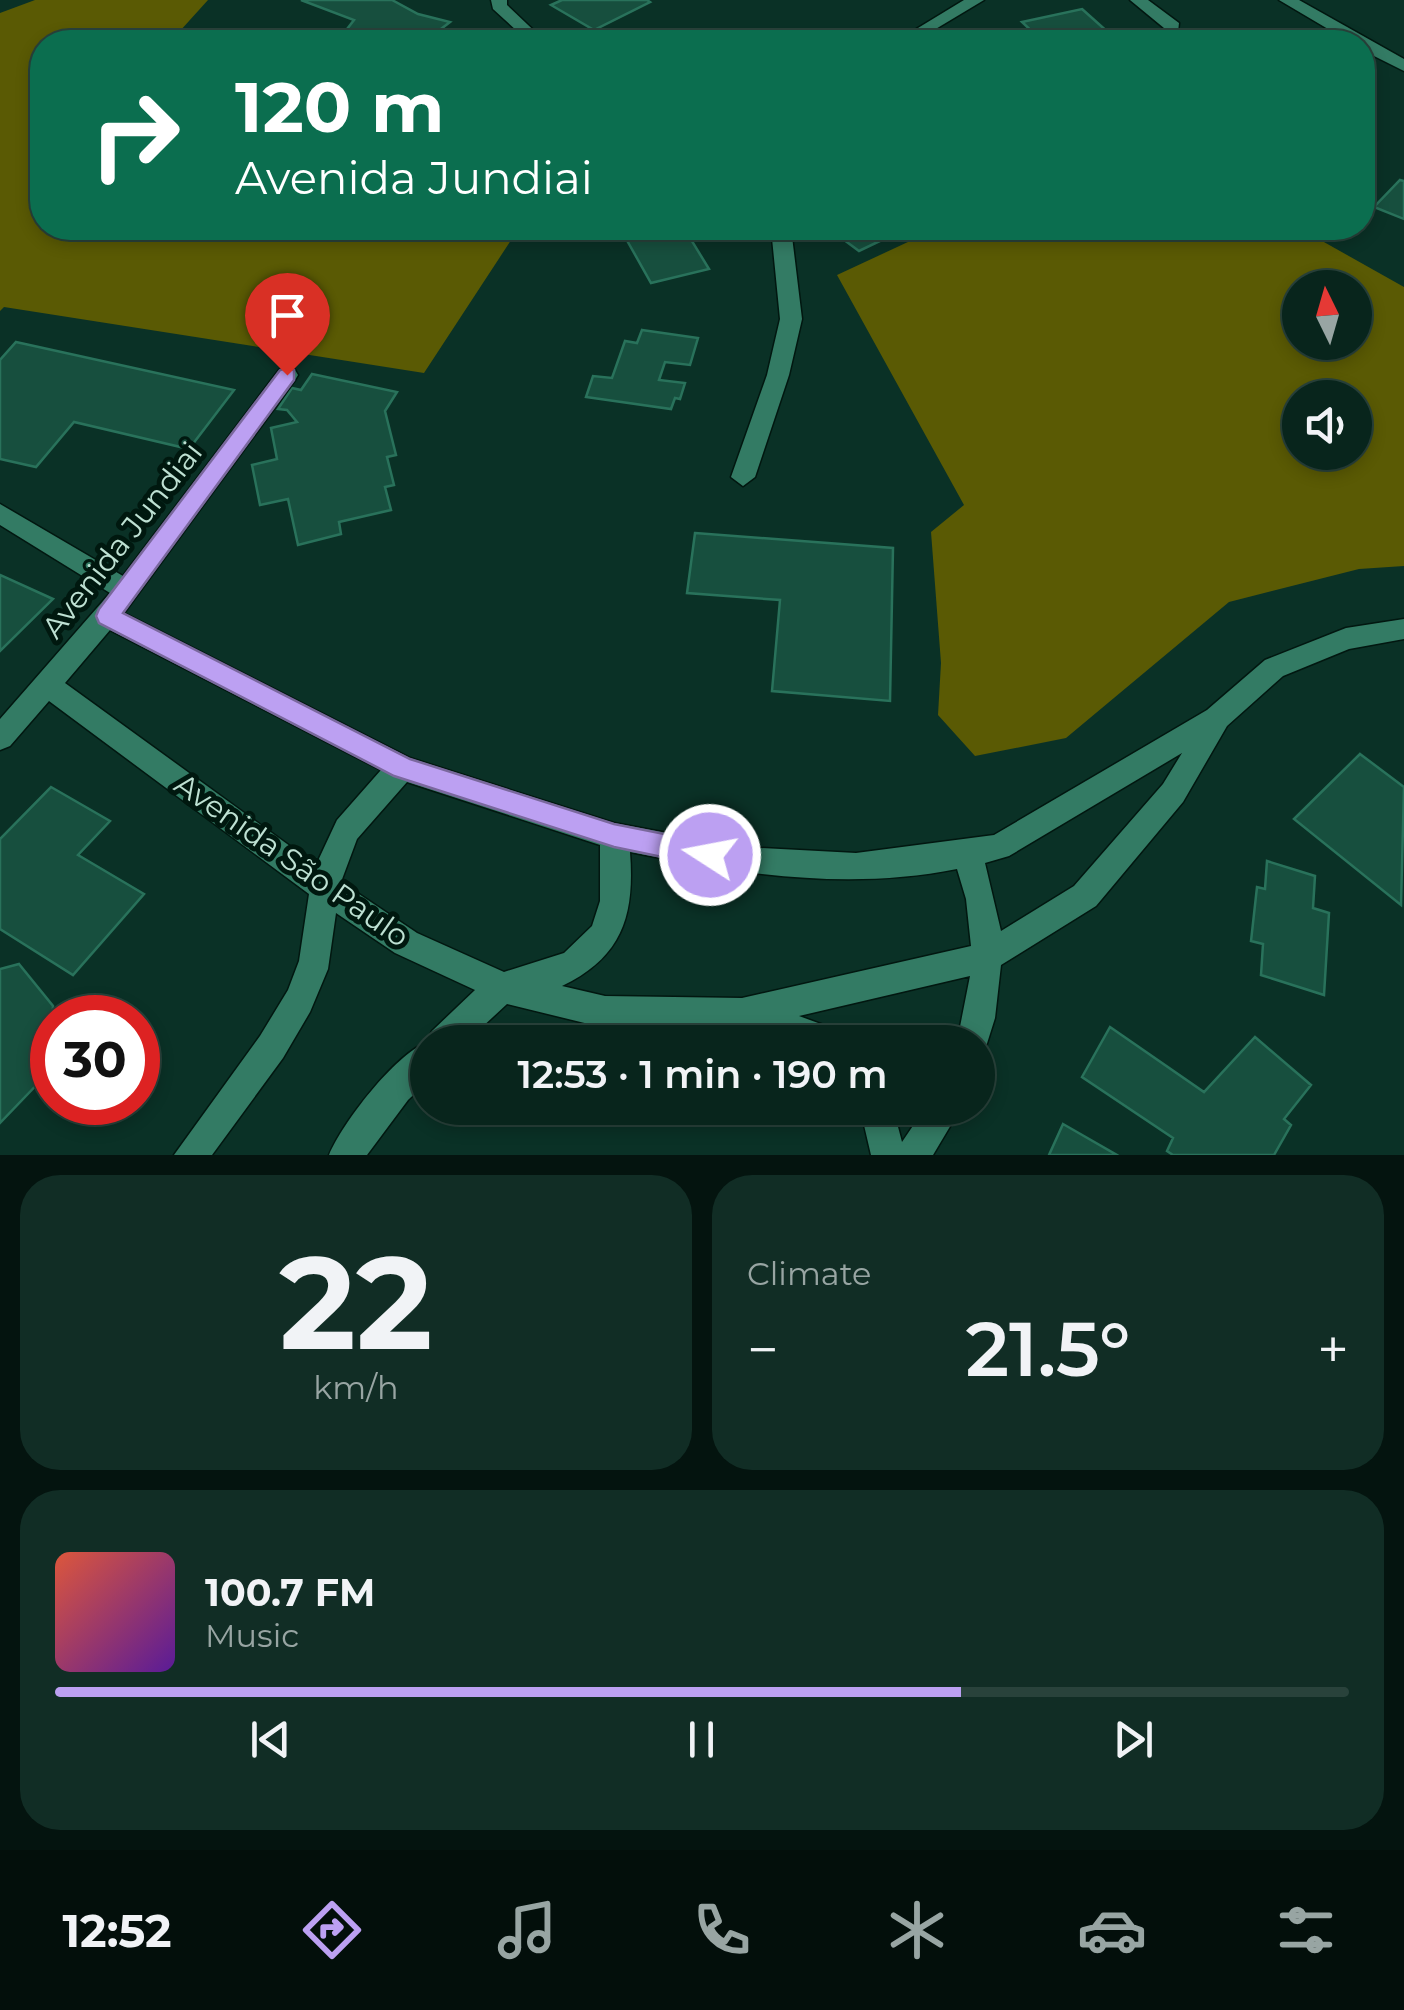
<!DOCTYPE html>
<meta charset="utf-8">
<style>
body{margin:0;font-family:Montserrat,sans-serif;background:#112d25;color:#f1f3f6;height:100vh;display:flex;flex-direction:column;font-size:38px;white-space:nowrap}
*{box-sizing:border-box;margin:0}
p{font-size:32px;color:#98a5a3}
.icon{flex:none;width:55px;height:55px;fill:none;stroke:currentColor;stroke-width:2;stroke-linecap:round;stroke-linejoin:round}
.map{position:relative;height:1155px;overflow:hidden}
.details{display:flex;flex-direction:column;gap:20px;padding:20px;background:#04140f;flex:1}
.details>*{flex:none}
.guide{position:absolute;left:30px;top:30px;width:1345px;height:210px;border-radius:40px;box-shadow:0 5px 15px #0003,0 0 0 2px #29423b;background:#0b6e4f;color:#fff;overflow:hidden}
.needle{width:65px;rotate:355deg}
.fabs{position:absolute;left:1282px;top:270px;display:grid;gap:20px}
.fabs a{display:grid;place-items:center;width:90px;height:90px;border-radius:50%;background:#08251c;box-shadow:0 5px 15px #0003,0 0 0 2px #29423b;font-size:50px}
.speed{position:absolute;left:30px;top:995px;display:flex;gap:20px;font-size:50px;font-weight:700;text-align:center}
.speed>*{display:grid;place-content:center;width:130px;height:130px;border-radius:50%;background:#08251c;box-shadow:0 5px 15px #0003,0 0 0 2px #29423b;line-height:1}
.speed .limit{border:15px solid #d22;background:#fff;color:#111}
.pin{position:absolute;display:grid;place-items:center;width:85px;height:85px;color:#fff;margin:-102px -42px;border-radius:50% 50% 50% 0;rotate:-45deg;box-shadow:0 0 10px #0007}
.pin .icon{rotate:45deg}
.me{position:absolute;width:110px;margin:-55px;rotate:281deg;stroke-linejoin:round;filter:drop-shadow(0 0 8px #0008)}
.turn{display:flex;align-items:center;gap:35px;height:210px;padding:0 40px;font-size:45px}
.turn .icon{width:130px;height:130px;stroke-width:2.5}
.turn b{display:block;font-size:70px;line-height:85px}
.big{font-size:75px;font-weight:600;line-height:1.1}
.details .card{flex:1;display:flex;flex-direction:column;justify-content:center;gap:15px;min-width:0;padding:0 35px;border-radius:40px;background:#112d25}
.details .dial{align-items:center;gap:0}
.dial b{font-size:130px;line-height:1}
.song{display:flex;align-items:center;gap:30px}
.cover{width:120px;height:120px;border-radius:15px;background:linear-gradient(135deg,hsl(10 70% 55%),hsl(270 70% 35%))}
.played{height:10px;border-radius:5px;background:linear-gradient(90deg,#bca0f2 70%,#29423b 70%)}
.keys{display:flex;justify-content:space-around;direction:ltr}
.heat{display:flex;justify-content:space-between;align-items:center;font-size:55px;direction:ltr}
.details .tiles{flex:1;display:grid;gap:20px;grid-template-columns:1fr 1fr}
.card:last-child{grid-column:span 2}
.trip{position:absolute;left:410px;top:1025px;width:585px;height:100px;border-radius:50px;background:#08251c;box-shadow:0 5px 15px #0003,0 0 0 2px #29423b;font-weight:600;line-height:100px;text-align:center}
.menu{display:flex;height:160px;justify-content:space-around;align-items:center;background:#030f0b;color:#98a5a3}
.menu .icon{width:70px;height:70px}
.menu .current{color:#bca0f2}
.menu b{font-size:45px;color:#f1f3f6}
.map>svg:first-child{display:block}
</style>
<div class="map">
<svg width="1404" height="1155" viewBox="0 0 1404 1155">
<rect width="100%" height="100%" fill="#0a3126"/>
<!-- forest -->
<path fill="#5a5a04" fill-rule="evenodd" d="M35,0H208L170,42H42V228H519L424,373L4,307L0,311V13Z
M938,228H1299L1404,287V566L1359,569L1229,602L1066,738L975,756L938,715L941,663L931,532L964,505L837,275ZM1300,288H1355V342H1300ZM1300,398H1355V452H1300Z"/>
<!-- building -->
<path fill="#174f3e" stroke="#29725b" stroke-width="2.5" d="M301,0H392L418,14L450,22L424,42H337L354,20Z
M562,0H647L650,2L594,30L551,5Z
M1082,9L1119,42H1043L1022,22Z
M1400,180L1404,181V219L1374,207Z
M620,228H684L709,269L651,283Z
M828,228H907L859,251Z
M642,330L698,338L690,365L665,362L659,380L685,383L680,399L675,398L671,409L586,397L593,376L612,378L625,341L637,343Z
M16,342L234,390L189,449L74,422L36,467L0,459V360Z
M312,374L397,392L385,411L396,455L387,457L394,485L385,487L391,510L339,522L341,534L298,545L288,499L260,505L252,465L277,459L271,428L297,422L287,410L278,409L292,388L301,390Z
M695,533L893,548L890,701L772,691L780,600L687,593Z
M0,575L53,599L0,651Z
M1360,754L1404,787L1401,905L1294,819Z
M51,787L110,821L78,855L144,894L73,975L0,929V839Z
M1267,861L1315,876L1313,908L1329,913L1324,995L1261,975L1263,944L1251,941L1257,887L1265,889Z
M19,964L53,1006L47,1074L0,1123V969Z
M1110,1027L1204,1092L1255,1037L1311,1085L1284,1119L1291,1125L1274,1155H1173L1167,1151L1173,1138L1082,1077Z
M1063,1124L1117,1155H1049Z"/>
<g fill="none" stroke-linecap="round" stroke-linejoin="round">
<defs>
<path id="minor" d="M491,0H507V5L546,42H529L493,9Z
M964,0H984L914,42H895Z
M1130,0H1148L1179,23L1177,41L1155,42L1164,28Z
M1279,0H1299L1404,59V71L1362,50V42H1350Z
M771,228H791L802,319L789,375L755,477L743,486L731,477L767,375L780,319Z
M287,367L295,370L298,375L295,380L124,613L410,758L614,823L742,847L856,853L994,835L1207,710L1265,660L1346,628L1404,619V639L1349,649L1283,676L1227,726L1183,802L1096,906L1001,965L995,1018L984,1053L978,1056V1042H957L970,976L799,1016L840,1031L845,1042H781L742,1030L605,1028L507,1004L466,1042H428V1081L408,1100L367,1155H329C343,1122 394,1056 427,1042L432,1031L475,990L395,953L336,913L328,969L310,1012L283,1058L212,1155H174L260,1036L288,990L299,961L309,894L49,701L10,746L0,750V719L110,593L0,525V504L123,576L279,370ZM110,630L381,770L337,820L316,865L65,683ZM1182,753L1163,784L1074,886L1001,931L985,863L1009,856ZM407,782L600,845V901L592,926L564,953L504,972L417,933L341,882L357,839ZM630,852C739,874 847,891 957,869L966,899L971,946L742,998L605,996L562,986C622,957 635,916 630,852Z
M860,1108H893L902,1142L925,1108H961L933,1155H871Z"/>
</defs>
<!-- minor casing -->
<use href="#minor" stroke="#021710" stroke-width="3"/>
<!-- minor -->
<use href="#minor" fill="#337b64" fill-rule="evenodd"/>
</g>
<!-- route -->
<path fill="#bca0f2" stroke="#7a689d" stroke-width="2.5" d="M287,368L294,370V380L123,613L410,759L614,824L710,843L719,846L723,855L719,863L710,867L614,847L394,776L99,623L96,616L99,609L280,370Z"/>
<g text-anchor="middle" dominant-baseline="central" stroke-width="10" stroke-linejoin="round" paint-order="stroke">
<!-- street labels -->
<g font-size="30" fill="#bee1d3" stroke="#00180f">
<text transform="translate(122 540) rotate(-52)">Avenida Jundiai</text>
<text transform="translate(292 860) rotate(35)">Avenida São Paulo</text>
</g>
</g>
</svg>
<div class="fabs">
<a><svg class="needle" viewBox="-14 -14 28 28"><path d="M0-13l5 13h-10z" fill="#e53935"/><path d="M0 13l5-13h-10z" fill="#98a5a3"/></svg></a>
<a><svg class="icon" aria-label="sound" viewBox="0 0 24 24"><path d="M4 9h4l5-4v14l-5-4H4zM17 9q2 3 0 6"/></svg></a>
</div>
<div class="speed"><div class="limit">30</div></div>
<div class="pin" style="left:287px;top:375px;background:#d93025"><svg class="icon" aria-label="arrive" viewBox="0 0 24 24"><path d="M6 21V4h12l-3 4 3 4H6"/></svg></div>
<svg class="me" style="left:710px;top:855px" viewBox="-20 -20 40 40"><circle r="17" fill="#bca0f2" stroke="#fff" stroke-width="3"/><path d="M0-11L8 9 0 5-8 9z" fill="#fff"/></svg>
<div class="trip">12:53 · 1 min · 190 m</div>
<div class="guide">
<div class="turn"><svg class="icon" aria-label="right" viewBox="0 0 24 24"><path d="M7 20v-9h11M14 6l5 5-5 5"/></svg><div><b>120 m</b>Avenida Jundiai</div></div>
</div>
</div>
<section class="details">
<div class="tiles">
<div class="card dial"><b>22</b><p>km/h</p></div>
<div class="card"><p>Climate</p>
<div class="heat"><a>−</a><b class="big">21.5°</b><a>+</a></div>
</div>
<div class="card">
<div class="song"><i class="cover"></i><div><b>100.7 FM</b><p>Music</p></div></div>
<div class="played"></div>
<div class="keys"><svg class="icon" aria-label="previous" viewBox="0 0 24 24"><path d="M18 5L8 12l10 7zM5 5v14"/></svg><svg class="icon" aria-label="pause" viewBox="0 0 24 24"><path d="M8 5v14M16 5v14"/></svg><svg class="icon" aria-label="next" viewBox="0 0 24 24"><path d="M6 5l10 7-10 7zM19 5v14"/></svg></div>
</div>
</div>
</section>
<nav class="menu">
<b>12:52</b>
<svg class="icon current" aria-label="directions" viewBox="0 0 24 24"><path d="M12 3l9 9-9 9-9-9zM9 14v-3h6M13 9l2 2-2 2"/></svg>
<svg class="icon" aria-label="music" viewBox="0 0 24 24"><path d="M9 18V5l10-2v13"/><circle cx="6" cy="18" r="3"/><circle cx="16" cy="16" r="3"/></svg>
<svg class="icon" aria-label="phone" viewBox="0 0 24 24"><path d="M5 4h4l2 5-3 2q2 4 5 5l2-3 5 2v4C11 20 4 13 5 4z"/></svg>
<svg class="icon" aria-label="climate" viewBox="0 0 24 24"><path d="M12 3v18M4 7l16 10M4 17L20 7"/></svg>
<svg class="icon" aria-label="car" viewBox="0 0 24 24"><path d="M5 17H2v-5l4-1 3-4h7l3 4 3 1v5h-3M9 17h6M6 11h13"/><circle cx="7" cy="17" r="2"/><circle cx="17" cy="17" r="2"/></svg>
<svg class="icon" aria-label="filters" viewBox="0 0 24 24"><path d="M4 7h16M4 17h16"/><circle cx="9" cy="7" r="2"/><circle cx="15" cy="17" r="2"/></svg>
</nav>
